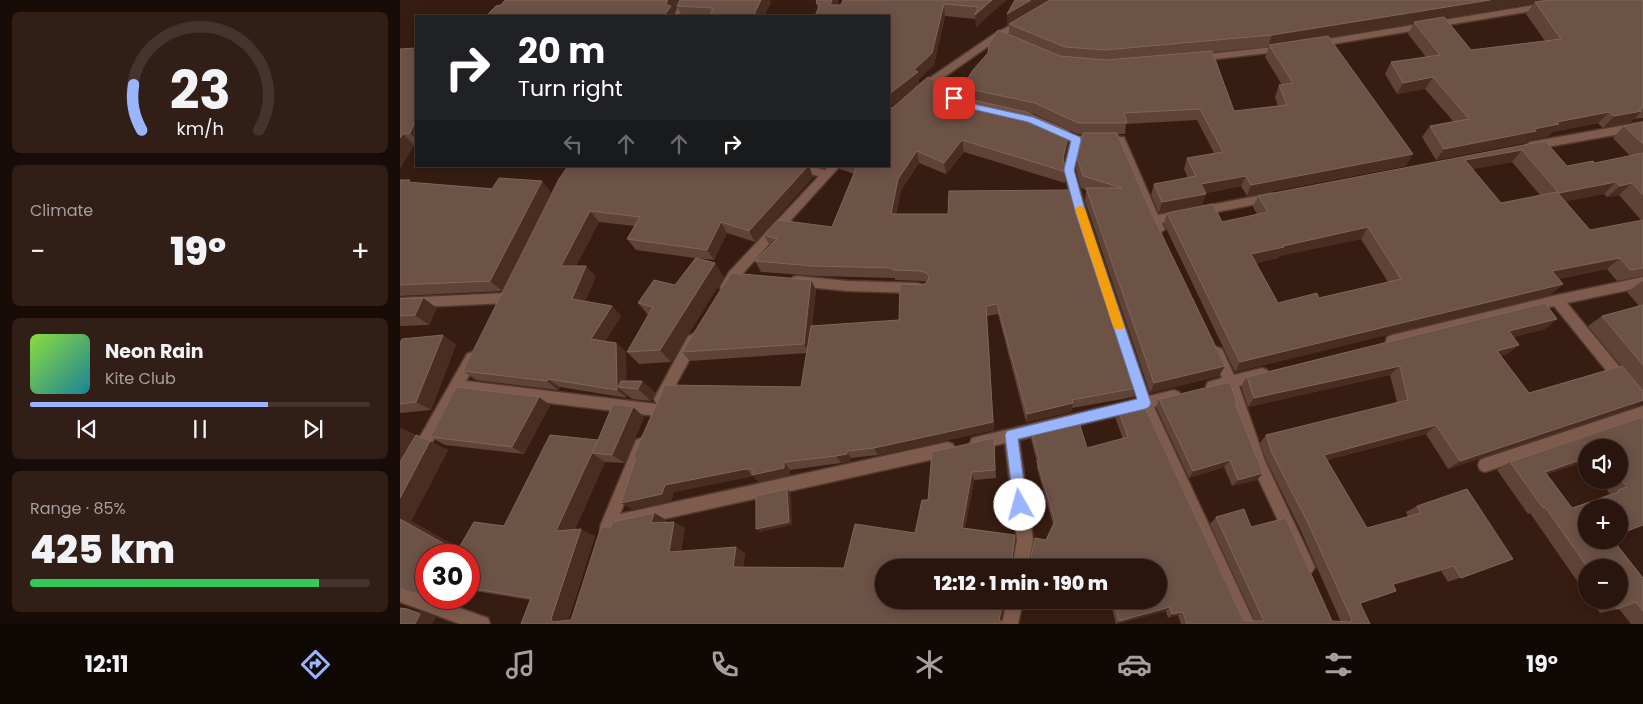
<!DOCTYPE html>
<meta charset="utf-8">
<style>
body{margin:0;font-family:Poppins,sans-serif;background:#311e16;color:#f1f3f6;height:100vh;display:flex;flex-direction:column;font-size:19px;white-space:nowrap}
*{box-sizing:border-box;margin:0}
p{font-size:16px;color:#a59f9d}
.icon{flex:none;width:28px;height:28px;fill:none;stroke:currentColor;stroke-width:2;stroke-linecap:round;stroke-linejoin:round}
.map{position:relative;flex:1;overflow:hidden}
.sheet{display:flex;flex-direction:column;gap:12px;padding:12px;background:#170c07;width:400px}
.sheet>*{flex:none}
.top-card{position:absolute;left:15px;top:15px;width:475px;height:152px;border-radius:0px;box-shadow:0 2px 12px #0003,0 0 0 1px #45342e;background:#202124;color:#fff;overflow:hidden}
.fabs{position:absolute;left:1178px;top:439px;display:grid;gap:10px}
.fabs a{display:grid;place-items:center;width:50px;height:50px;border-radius:50%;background:#29150d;box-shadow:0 2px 12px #0003,0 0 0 1px #45342e;font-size:25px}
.speed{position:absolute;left:15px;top:544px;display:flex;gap:10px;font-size:25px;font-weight:700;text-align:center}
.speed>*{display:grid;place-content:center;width:65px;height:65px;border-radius:50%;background:#29150d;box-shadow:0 2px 12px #0003,0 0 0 1px #45342e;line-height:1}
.speed .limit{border:8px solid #d22;background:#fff;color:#111}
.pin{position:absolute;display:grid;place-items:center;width:42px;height:42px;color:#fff;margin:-21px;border-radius:10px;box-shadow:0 2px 8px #0006}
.me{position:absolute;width:55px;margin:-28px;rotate:353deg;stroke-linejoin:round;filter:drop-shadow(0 0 4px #0008)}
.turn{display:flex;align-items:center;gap:18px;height:105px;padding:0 20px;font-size:22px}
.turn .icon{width:65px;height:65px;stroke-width:2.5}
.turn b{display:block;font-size:35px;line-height:42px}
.lanes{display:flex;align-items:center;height:48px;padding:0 20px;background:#0003;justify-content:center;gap:25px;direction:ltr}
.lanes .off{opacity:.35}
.big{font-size:38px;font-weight:800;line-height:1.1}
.sheet .card{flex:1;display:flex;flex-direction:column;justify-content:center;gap:8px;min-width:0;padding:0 18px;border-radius:8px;background:#311e16}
.sheet .dial{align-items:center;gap:0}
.dial svg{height:130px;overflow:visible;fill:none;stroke:#45342e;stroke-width:7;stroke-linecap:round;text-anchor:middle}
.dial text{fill:#f1f3f6;stroke:none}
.song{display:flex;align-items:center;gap:15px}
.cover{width:60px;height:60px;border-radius:8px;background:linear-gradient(135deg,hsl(90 70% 55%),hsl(190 70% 35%))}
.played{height:5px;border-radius:2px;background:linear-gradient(90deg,#9ab5fd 70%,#45342e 70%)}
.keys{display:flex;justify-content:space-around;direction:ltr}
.heat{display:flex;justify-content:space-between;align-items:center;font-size:28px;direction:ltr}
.charge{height:8px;border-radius:4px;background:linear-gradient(90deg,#34c759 85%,#45342e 0)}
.trip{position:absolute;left:475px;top:559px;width:292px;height:50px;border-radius:25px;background:#29150d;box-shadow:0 2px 12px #0003,0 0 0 1px #45342e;font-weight:800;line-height:50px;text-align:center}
.dock{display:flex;height:80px;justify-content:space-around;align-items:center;background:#100805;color:#a59f9d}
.dock .icon{width:35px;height:35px}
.dock .selected{color:#9ab5fd}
.dock b{font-size:22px;color:#f1f3f6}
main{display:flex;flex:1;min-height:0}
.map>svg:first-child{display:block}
</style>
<main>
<section class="sheet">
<div class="card dial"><svg viewBox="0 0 100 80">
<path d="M14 69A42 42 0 1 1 86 69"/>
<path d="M14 69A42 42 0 0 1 9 41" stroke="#9ab5fd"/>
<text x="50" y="56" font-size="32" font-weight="700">23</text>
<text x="50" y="72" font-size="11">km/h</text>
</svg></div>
<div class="card"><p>Climate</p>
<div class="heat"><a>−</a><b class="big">19°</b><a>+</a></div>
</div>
<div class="card">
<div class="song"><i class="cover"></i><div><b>Neon Rain</b><p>Kite Club</p></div></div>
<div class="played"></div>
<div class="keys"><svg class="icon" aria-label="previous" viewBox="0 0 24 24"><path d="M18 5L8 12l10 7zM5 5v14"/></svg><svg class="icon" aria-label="pause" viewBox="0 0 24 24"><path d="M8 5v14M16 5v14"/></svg><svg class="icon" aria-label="next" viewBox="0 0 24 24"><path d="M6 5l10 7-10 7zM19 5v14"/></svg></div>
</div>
<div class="card"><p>Range · 85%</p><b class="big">425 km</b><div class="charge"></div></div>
</section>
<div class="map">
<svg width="1243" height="624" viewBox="0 0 1243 624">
<rect width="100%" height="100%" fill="#371c11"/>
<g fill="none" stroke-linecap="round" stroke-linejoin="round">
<defs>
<path id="minor" d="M281,0H289L282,16H274Z
M1147,3L1150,4V8L915,47L910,44L915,41Z
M624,18L627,19V23L600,38L523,92H515V88L594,34Z
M883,46L888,49L886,51L798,61L793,58L798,55Z
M1243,122V130L1130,150L1125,146L1130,142Z
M654,126L677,136L724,137L758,215L872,193L878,197L872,201L762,223L765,229L759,234L755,232L716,144H680L674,170L687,214L749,396L774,390L779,392L781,396L779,400L754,407L855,624H839L741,410L619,440L633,540L628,568H612L617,540L605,443L577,450L572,448L570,443L572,438L737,399L675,214L664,170L670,142L650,133L649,130L650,127Z
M384,166H409L425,170L428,166H440L337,280L330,291H322L320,287L329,272L419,176L389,170Z
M397,276L448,281L517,283L521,284L523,288L521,292L517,293L448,291L397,286L393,285L391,281L393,277Z
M1243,277V287L1167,303L1228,377L1230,381L1228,385L1223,387L1218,385L1154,306L992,347L987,345L986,341L987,337L992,335L1157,295Z
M107,293L111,294L113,298L111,302L107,303L0,308V298Z
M293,334L298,336L299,340L298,344L266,403L261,405L256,403L254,399L256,395L288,336Z
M817,347L822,349L834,375L862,368L867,370L869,374L867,378L839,386L865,461L915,567L912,572L907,575L902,572L851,463L827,389L813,392L808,390L806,386L808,382L822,378L811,353L812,349Z
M72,352L77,354L79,358L66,381L256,404L261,406L263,410L261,414L256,416L60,392L23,459L18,461L13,459L11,454L13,449L67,354Z
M1243,406V418L1085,472L1080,470L1078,465L1080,460L1085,458Z
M241,438L246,440L248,445L220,514L548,442L553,444L555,449L553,454L548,456L214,530L212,533L207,535L202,533L200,528L201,524L236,440Z
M0,586L26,596V598H31L88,618L90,624H60L0,602Z
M607,600H623L618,624H602Z"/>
</defs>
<!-- minor casing -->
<use href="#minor" stroke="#52392e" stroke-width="3"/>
<!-- minor -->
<use href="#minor" fill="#7f5b4d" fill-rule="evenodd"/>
</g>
<!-- wall -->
<path fill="#5f4337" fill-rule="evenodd" d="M417,0H438L437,5H441L443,0H606L576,27V19L545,16L534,65L519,79V84L490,107L492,108L560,97L567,98L564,97L563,86L609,35V24L607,25V14L1243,0V118L1233,119L1230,123L1203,128L1198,123L1152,132L1149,136L1128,140L1126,143L1036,160L1022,137L1030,126L1053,121L1025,89L997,94L985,74L991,62L1026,57L1008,34L1014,23L929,37L1006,166L847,196L841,186L806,193L802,205L759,213L751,195L754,184L788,178L784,169L787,158L814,153L797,120L726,124L725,134H717L749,208L825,366L819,376L750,393L685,201L686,190L681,188L676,170L677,157L682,134H677L634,114L628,113L668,143L664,162L666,172L665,183L564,152L546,174L519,163L501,190L496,214L736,388L734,397L672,408L671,412L626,422L598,314L587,316L594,430L478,455L451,458V461L441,463L390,470V475L359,482L353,476L274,492L271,501L232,509L221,503L236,460L233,457L401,387L407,353L290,361L282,352L411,280L416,290L412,326L499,320L521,285L527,282L523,281L495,280V278L417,276L361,272L355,261L370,246L364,235L432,227L454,174L440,169L439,166H489L418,9L416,3ZM1134,3L1126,14L1145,41L1071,50L1045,18ZM869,47L865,57L882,85H879L875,97L878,106L834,111L813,52Z
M371,2L364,16H282L277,6Z
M16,48V145H14L0,168V49Z
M1243,122V276L1217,281L1207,269L1158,279L1163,284L1150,295L835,372L764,224L767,213L822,222L857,214L853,207L858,196L1145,141L1167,166L1195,163L1230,156L1213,138L1224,126ZM1112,162L1140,195L1101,203L1072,169ZM1204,194L1207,197L1219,195L1242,221L1190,230L1165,201ZM961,239L988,282L919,298L878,303L856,263L878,258L879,256Z
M168,166H409L413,177L355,242L327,233L314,260L298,258L324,277L271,362L239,364L227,352L248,315L238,303L275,285L295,258L236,250L227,239L235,226L199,222L176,266L196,276L185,301L212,306L221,316L205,341L216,343L226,352V381H242L255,393L251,401L232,399L227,395V398L160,387L158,390L76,380L63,371Z
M0,180L13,183L151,192L102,291L0,296Z
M1243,281V402L1233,407L1048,469L1026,434L927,460L967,528L1008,517L1006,512L1017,506L1113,559L1048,582L1041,571L993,585L996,591L960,604L970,624H781L778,615L768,618L766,611L716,624L710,600H759V568H633L631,561V556L646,540L653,524L637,468V463L631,439V431L687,448L723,439L715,417L718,409L844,621H855L810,524L816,517L851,527L932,621L941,622L901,531L866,460L860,443L866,435L997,402L990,375L848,407L841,386L847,377L1157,319L1145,329L1113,337L1119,345L1107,354L1101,356L1129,393L1221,366L1188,326L1202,316L1239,306L1227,292L1241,282Z
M23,298L37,308L29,325L0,326V299Z
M0,343L56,344L31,410L0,413Z
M759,399L835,405L857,480L832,486L824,467L789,478L756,407Z
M150,405L124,454L45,445L30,437Z
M244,417L225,463L205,462L175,529L195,536L168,621L171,620L211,527L254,513L266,520L265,522H274L285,528L281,551L336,547L345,553L343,567L444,568L515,533L528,500L594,447L596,478L574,480L565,528L615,535V541L484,600H605L601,620L603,622L604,624H121L130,600L69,590V555L0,588V428L48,450L11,521L59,548L104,526L198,440Z
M1243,417V525L1186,508L1242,577H1243V624H1231L1219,609L1200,613L1190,600H1219V568H1186V594L1130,513L1128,514L1097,470L1110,462ZM1186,448H1219V480H1200L1210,494L1202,497V498L1172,508L1147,474L1186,461Z"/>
<!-- shaded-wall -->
<path fill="#492d21" d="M268,0H279L274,12L276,16H264L266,3Z
M361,0H370L371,2L364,16H353Z
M432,0H438L434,16L430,5Z
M592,0H606L576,27L575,15Z
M631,0H651L607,25V14Z
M1090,0H1154L1135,2L1134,3L1015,23L1014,22V23L870,47L869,45V47H868L872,35Z
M544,4L545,16L534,65L519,79V84L489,108V94L514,70Z
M1033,77L1025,89L997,94L1003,83Z
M1242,111L1230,123L1203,128L1214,116Z
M1209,112L1198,123L1152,132L1149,136L1128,140L1126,143L1036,160L1044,149L1157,122Z
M16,119V139L10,133Z
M669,131L668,143L662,170L663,158Z
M3,134L14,145L0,168V138Z
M562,140L564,152L546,174L544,163Z
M1122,150L1112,162L1056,172L1065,160Z
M517,151L519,163L501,190L493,224L491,214L498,179Z
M1013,154L1006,166L847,196L851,185Z
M408,166H409L413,177L355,242L349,231Z
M846,176L841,186L797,195L801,184Z
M142,181L151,192L102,291L90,281Z
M1216,182L1204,194L1147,205L1159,193Z
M1232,183L1219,195L1207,197L1220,186Z
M806,194L802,205L759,213L762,202Z
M190,211L199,222L171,276L161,266Z
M321,222L327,233L314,260L307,250Z
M968,227L961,239L879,256L878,258L846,265L851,254L883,246Z
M1220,258L1207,269L1140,282L1152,271Z
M315,263L324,277L271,362L260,350Z
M186,266L196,276L182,309L172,299Z
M411,280L416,290L409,353L404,344Z
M1163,284L1150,295L835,372L840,362Z
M23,298L37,308L29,325L15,315Z
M212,306L221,316L201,348L191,339Z
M587,316L594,430L478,455L474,448Z
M1157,319L1145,329L1097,341L1109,331Z
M43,335L56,344L31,410L16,402Z
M216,343L226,352L227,388L218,387L227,395V398L217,390Z
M1119,345L1107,354L1086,360L1097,351Z
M825,366L819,376L750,393L754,383Z
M1000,366L990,375L848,407L854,398Z
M148,379L160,387L158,390L147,381Z
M242,381L255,393L251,401L238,389Z
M139,397L150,405L124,454L112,447Z
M1243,400V402L1233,407L1048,469L1060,461Z
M673,403L671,412L626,422L627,414Z
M233,407L244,417L225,463L212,455Z
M1036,425L1026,434L916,463L924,455Z
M0,428L18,437L0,469Z
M30,441L48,450L11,521L76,557L57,551L0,519V498Z
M197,442L192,453L205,462L171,538L156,531Z
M447,451L451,458V461L441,463L436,456Z
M1186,458V461L1131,479L1145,472Z
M830,460L824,467L789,478L793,471Z
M384,462L390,470V475L359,482L353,476L274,492L271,501L232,509L221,503L265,485L346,469L352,475Z
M572,472L574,480L564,534L562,528Z
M863,473L857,480L832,486L838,480Z
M387,489L391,493L392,525L360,532L356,529Z
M254,513L266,520L263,530L251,523Z
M274,522L285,528L280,558L269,552Z
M181,529L195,536L167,623L153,622L151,619Z
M615,535V541L612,568H611Z
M336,547L345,553L342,573L333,567Z
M1054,566L1041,571L982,589L993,584Z
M996,591L985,596L950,607L960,603Z
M31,598H47L45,601Z
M603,600H605L600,624L599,620Z
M770,607L766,611L716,624L719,621Z
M7,609L23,612L36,617L32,624H15Z
M783,612L778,615L768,618L772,614Z"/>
<!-- building -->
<path fill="#6d5246" stroke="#7f655a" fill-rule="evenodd" d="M105,0H268L266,3L267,5L271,6L264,16H86L96,6L101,5Z
M280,0H361L353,16H309L313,8L277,6Z
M417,0H432L430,5H441L443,0H592L575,15L578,7L544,4L532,53L514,70L518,72L489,94V16H415L420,4L416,3Z
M615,0H631L607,14Z
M650,0H1090L872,35L705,50L665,47L609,24Z
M1149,0H1243V108L1239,109L1242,111L1214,116L1209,112L1157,122L1159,124L1134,129L1136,131L1044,149L1030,126L1069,119L1033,77L1003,83L991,62L1040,55L1014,22L1044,17L1071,50L1161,39L1135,2Z
M598,30L660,56L706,60L812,51L834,111L887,105L879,85L893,83L869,45L928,36L1013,154L851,185L846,176L801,184L806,194L762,202L754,184L796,176L787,158L823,152L800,109L724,113L727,123H678L635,103L569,89L563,86L573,70L588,53L589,44Z
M16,48V119L10,133L3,134L0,138V49Z
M528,77L560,97L626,112L669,131L663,158L666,172L562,140L544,163L517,151L498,179L491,214H548L549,191L671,190L736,388L672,400L673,403L627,414L597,304L586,306L593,422L474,448L447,451V454L436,456L384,462V468L352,475V469H346L265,485L262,494L221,503L236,458L233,457L265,385L401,387L411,326L499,320L500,284L521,285L527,283L529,277L527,273L521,271L493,270V268L413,266L355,261L377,239L364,235L378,220L432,227L457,166H489V107L492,108Z
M1243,122V144L1224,126Z
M683,133H717L749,208L825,366L754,383L686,188H722L683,176L677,157Z
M1145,141L1167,166L1193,161L1195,163L1243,153V195L1232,183L1220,186L1216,182L1159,193L1122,150L1065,160L1101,203L1157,192L1190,230L1243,220V268L1230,270L1220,258L1152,271L1163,284L840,362L767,213L813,204L822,222L868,212L858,196ZM968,227L1001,279L919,298L917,293L878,303L851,254L884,247L883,246Z
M168,166H408L349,231L321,222L307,250L227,239L240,217L190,211L161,266H186L172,299L212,306L191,339L216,343L217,390L148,379L147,381L63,371L159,179Z
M99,178L142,181L90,281L0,285V180H10L8,182L92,189Z
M296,258L315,263L260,350L227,352L253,307L238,303L254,280L275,285Z
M331,273L411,280L404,344L282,352Z
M23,298L15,315L0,316V299Z
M1145,303L1157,319L1109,331L1119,345L1097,351L1129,393L1222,366L1243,391V400L1060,461L1036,425L924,455L967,528L1021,513L1017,506L1067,489L1113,559L1061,578L1054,566L993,584L996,591L960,603L970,624H787L783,612L772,614L770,607L719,621L713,600H759V568H634L631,556L635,538L646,540L655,521L637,461L639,460L631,431L678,419L687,448L728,437L718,409L743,403L844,621H864L816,517L844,509L851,527L886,518L932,621L950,622L952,620L909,525L872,453L866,435L1008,400L1000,366L854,398L847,377Z
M1243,305V365L1202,316Z
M43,335L16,402L0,404V343L2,339Z
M221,381H242L238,389L218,387Z
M830,382L837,403H835L863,473L838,480L830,460L793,471L759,399Z
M56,387L139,397L112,447L30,437Z
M213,404L233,407L212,455L192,453L197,442L156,531L181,529L151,619L153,622L171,620L201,527H211L212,522L254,513L251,523L274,522L269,552L336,547L333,567L444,568L455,524L515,533L522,500H528L532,452L594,438L595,470L572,472L562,528L615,535L611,568H484V600H603L599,620L603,622V624H121L131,598L69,588V555H26V594L25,596L7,591L0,588V519L57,551L74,522L104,526L150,435L198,440Z
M1243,417V525L1219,534V508H1186V540H1213L1243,578V611L1236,602L1217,609L1211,600H1219V568H1188L1145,507L1143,508L1110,462ZM1186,448H1219V477L1227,487L1218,490L1219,492L1172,508L1145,472L1186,458Z
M16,435L30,441L0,498V462Z
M387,489L389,522L356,529V496Z
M0,608L7,609L20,614L15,624H0Z"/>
<!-- route -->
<path fill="#9ab5fd" stroke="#6476a4" d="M554,94L569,103L633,117L680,137L681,140L674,170L686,214L751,403L749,407L745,409L618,439L627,505L625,510L620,512L616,510L614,505L605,435L607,431L737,399L676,214L664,170L671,141L628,122L563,107L551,100V95Z"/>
<!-- slow -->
<path fill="#f59e0b" d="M680,205L685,209L724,326L723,329H715L713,326L675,209Z"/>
</svg>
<div class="fabs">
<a><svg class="icon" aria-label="sound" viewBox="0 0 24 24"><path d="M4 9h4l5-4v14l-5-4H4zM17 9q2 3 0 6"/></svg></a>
<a>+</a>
<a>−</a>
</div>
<div class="speed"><div class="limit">30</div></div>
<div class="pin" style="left:554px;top:98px;background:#d93025"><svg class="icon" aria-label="arrive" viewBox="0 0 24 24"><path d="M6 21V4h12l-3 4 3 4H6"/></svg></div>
<svg class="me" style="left:620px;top:505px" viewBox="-20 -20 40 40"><circle r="19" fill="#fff"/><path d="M0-13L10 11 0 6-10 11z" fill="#9ab5fd"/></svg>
<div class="trip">12:12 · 1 min · 190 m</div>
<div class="top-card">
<div class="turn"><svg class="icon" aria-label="right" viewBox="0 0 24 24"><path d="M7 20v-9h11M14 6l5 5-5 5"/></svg><div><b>20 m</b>Turn right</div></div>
<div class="lanes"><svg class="icon off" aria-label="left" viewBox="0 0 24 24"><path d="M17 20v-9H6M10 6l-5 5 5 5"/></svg><svg class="icon off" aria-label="ahead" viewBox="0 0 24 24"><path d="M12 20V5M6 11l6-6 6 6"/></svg><svg class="icon off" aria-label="ahead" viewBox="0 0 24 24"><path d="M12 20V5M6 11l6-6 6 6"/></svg><svg class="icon" aria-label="right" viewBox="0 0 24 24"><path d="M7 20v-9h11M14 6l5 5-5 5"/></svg></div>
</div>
</div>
</main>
<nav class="dock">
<b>12:11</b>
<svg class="icon selected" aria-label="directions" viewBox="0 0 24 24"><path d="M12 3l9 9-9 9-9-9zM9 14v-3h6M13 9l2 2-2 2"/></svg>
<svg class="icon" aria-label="music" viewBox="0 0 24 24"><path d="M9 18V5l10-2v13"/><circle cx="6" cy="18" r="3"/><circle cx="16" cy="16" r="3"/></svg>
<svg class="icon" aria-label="phone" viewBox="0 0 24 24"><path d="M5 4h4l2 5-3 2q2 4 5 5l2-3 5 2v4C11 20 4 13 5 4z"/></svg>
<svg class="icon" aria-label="climate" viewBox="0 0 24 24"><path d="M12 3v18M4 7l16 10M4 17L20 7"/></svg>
<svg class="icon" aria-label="car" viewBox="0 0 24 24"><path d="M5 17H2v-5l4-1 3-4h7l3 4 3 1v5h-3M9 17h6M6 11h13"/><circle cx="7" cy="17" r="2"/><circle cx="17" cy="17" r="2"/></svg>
<svg class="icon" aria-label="filters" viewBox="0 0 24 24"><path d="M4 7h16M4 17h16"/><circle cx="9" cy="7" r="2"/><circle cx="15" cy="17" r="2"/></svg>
<b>19°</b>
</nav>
